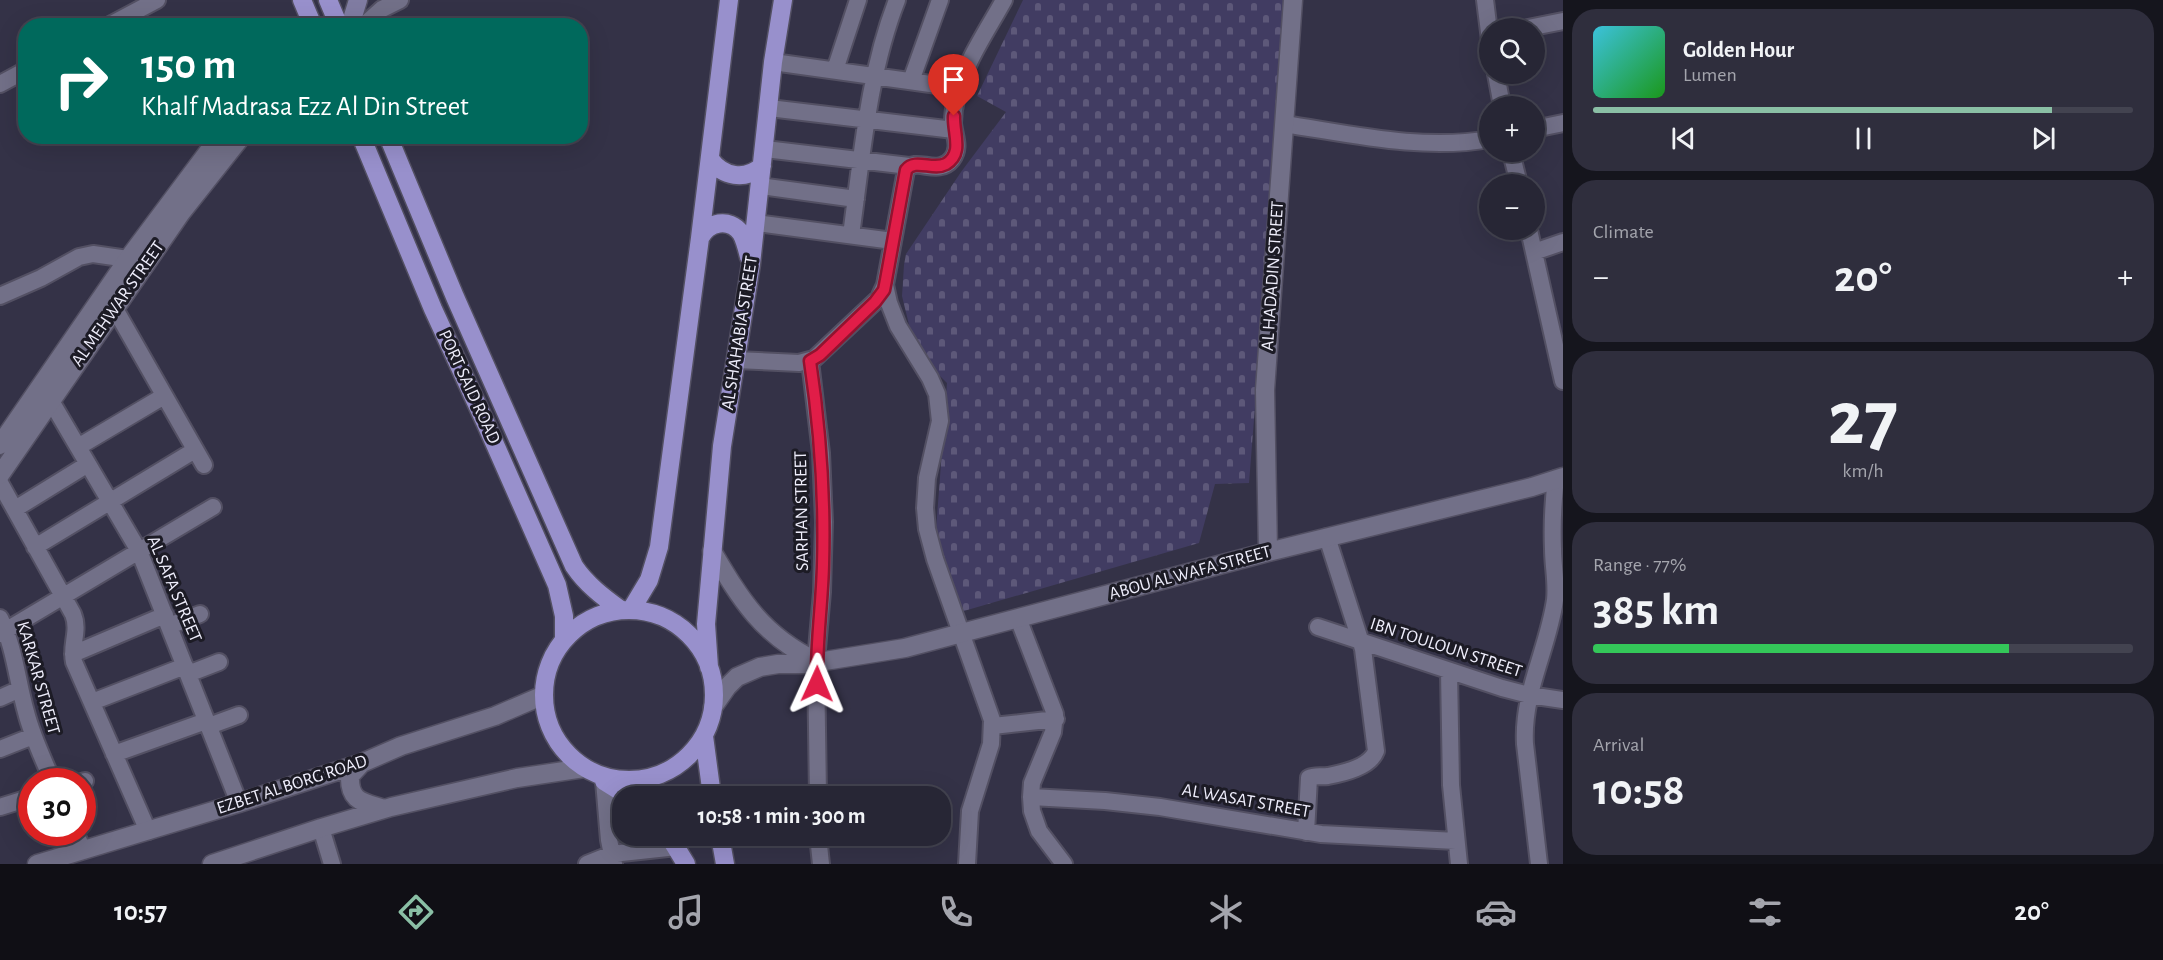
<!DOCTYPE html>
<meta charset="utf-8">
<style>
body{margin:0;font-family:"Alegreya Sans",sans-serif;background:#2f2e3d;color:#f1f3f6;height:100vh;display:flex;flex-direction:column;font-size:22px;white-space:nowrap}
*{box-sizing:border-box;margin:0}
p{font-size:20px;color:#a4a5ad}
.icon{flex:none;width:33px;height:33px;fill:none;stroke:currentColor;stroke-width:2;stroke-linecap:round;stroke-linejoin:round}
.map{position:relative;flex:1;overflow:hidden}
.sheet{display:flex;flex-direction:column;gap:9px;padding:9px;background:#15151d;width:600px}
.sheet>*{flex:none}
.guide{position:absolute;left:18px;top:18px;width:570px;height:126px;border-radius:24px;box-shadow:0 6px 24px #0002,0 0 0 2px #434350;background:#00695c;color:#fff;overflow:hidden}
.controls{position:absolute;left:1479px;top:18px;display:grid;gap:12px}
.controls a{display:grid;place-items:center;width:66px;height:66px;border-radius:50%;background:#272635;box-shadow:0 6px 24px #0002,0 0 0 2px #434350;font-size:30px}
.speed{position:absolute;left:18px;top:768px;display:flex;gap:12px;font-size:30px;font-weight:700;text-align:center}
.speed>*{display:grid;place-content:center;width:78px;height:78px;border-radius:50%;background:#272635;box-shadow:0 6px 24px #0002,0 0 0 2px #434350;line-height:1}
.speed .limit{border:9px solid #d22;background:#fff;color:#111}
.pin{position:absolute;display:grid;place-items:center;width:51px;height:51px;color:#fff;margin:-62px -26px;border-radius:50% 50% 50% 0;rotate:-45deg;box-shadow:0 0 6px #0007}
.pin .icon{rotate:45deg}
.me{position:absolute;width:66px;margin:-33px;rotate:1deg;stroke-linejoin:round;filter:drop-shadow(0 0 4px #0008)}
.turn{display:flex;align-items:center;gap:21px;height:126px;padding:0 24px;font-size:27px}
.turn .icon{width:78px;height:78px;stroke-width:2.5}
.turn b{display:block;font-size:42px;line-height:51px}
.big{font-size:45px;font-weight:600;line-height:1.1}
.sheet .tile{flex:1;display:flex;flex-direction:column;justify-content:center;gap:9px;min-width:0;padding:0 21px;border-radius:24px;background:#2f2e3d}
.sheet .dial{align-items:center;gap:0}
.dial b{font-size:78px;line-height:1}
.song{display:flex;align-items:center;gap:18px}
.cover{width:72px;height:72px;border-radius:9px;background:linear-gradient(135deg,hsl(190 70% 55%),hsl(120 70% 35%))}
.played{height:6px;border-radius:3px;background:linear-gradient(90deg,#8abfa5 85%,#434350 85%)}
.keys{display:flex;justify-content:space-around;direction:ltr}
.heat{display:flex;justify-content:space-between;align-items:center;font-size:33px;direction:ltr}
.charge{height:9px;border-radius:4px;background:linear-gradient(90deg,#34c759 77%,#434350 0)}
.trip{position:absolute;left:612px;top:786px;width:339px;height:60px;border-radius:24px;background:#272635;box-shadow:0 6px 24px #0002,0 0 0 2px #434350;font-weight:600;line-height:60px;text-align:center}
.menu{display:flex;height:96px;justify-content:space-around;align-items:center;background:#100f15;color:#a4a5ad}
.menu .icon{width:42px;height:42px}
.menu .active{color:#8abfa5}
.menu b{font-size:27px;color:#f1f3f6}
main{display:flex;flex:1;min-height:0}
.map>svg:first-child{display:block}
</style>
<main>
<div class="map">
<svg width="1563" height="864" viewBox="0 0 1563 864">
<defs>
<pattern id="cemetery-stones" width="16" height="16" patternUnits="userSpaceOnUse" patternTransform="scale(1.5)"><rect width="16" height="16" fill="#413c62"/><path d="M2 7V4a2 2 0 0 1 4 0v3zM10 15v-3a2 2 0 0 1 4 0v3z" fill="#5d5879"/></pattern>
</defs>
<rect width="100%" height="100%" fill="#343247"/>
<!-- cemetery -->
<path fill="url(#cemetery-stones)" d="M1023,0H1287L1249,483L1215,484L1199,543L957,613L935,544L947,383L928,364L912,337L902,296L904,265L906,254L961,172L1006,112L977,96Z"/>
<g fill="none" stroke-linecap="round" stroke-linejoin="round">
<defs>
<path id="minor" d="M1485,0L1490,40
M108,26L157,0
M363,26L382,9L400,0
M1528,28L1563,21
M773,62L959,88
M835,70L858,0
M1496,74L1502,106
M911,81L940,0
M0,84L26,70
M769,108L954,130
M1284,124C1351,134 1422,151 1490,139
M1534,129L1563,123
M765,149L909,166
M1511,152L1519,184
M760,186L856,199
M756,223L893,241
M1529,230L1563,381
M851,235C862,157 868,74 897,0
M1534,252L1563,242
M885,285L889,303L898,326L930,378L937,394L940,421L927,478L925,508L927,529L935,559L992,720L991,744L970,811L967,864
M0,296L41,278L79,257L93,254L128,259
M115,309L204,465
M736,360L799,363L814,359L879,298L885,285L906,170C916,156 938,177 952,159C961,147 954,136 953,123C953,115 954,107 956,100C963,65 987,31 1004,0
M810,361L821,453L824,522L822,592L816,661L818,796
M51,401L139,551L239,803
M78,447L164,396
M0,483L73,614C80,631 70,645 74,662L148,831
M15,509L88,464
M35,547L195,450
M0,618C15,648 17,681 26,712C32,736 43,759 53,782
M1018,618L1055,714L1053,732L1032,783L1031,797L1032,811L1039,831L1064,864
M169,626L200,614
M1318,627L1502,688L1529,695L1563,700
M0,634L213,507
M73,654L165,615
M1449,671L1451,785L1459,864
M188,674L219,662
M0,698L20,689
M92,702L185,666
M209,726L239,715
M993,726L1056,719
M0,749L33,736
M114,754L206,721
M604,781L609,840L614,864
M82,782L85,781
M1031,797L1105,801L1160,807L1321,834L1456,841
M0,807L32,797
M321,828L332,864
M75,832L83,850
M1306,832L1309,778C1315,775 1321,777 1328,776C1344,773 1370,767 1376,751L1363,649L1327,537
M818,836L821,864
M587,864L612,854L677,847
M1539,864L1525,744C1522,693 1548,649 1555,600C1557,583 1553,566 1553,549C1552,525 1553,503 1556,479"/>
<path id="tertiary" d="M0,445L128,259L220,136
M0,475L181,213L242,136
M712,551C741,600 762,635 816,661
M1268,552L1265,390L1293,0
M713,707L727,687L737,677L760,667L778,664H806L905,648L1268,552L1532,487L1563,477
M362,763L350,776C349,802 363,802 384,809
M37,864L239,803L362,763L401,746L495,716L544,695
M212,864L321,828L391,807L517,778L584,768"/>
<path id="secondary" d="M350,26L358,0"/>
<path id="trunk" d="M302,0L313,26
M328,0L339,26
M361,136L433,309L486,424L557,585L564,616V640
M388,136L455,297L574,566C586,584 603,597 621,610
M710,159C723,177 745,181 762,166
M700,238C708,222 729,217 741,233C745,240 747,249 749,257
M544 695a85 85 0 1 1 170 0a85 85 0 1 1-170 0Z
M631,610L649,580L659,547L700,238L729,0
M709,667L706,624L722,446L751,264L773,62L783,0
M704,736L712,796
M604,781L628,796
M669,836L686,864
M720,836L725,864"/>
</defs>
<!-- minor casing -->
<use href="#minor" stroke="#535063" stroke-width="20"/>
<!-- tertiary casing -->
<use href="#tertiary" stroke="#535063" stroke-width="21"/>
<!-- secondary casing -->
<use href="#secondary" stroke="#535063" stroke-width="21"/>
<!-- trunk casing -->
<use href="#trunk" stroke="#535063" stroke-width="21"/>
<!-- minor -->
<use href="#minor" stroke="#727088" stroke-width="16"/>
<!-- tertiary -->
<use href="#tertiary" stroke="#727088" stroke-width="18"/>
<!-- secondary -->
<use href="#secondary" stroke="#807ca2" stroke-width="18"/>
<!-- trunk -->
<use href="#trunk" stroke="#9890cc" stroke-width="18"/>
</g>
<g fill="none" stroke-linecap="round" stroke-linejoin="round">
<defs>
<path id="route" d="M817,684C816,644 822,605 823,565C825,497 820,428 810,361L820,355L875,302L884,290L886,280L906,170C915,158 933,171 946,164C964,153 953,133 954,116"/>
</defs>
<!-- route casing -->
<use href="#route" stroke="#92132f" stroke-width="15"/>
<!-- route -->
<use href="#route" stroke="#e11d48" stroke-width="10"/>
</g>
<g text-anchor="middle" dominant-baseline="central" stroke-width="6" stroke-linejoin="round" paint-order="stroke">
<!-- street labels -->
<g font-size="18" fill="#efeefc" stroke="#1c1b25">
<text transform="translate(1273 276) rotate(-86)">AL HADADIN STREET</text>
<text transform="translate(118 304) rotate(-55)">AL MEHWAR STREET</text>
<text transform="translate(740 333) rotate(-81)">AL SHAHABIA STREET</text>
<text transform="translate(469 387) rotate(65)">PORT SAID ROAD</text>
<text transform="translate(802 511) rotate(-91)">SARHAN STREET</text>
<text transform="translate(1190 573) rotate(-15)">ABOU AL WAFA STREET</text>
<text transform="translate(174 589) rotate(67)">AL SAFA STREET</text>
<text transform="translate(1446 648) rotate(18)">IBN TOULOUN STREET</text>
<text transform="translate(38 678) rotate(74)">KARKAR STREET</text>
<text transform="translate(292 785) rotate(-18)">EZBET AL BORG ROAD</text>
<text transform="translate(1246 801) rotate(10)">AL WASAT STREET</text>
</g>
</g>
</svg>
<div class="controls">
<a><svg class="icon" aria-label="search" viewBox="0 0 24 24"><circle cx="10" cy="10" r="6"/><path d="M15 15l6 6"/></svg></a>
<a>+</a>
<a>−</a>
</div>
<div class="speed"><div class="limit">30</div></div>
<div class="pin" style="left:954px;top:116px;background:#d93025"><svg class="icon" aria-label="arrive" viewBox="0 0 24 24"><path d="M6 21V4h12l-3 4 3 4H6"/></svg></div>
<svg class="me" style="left:817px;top:684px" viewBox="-20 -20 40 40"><path d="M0-17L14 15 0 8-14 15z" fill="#e11d48" stroke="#fff" stroke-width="4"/></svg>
<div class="trip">10:58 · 1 min · 300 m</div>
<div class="guide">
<div class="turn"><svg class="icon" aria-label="right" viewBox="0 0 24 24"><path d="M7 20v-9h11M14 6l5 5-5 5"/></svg><div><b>150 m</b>Khalf Madrasa Ezz Al Din Street</div></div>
</div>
</div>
<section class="sheet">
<div class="tile">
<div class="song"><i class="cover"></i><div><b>Golden Hour</b><p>Lumen</p></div></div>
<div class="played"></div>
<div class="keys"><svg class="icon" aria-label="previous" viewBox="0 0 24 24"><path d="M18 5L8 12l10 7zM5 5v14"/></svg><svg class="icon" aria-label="pause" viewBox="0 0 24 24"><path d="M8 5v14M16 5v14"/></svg><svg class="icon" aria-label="next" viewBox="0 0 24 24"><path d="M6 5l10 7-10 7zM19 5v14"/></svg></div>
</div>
<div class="tile"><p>Climate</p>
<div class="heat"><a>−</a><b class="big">20°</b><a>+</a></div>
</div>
<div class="tile dial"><b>27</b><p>km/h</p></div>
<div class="tile"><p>Range · 77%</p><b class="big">385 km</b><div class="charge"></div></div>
<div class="tile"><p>Arrival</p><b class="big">10:58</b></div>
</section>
</main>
<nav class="menu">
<b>10:57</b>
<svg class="icon active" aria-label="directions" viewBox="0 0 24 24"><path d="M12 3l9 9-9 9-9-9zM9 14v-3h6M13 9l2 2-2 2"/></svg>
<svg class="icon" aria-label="music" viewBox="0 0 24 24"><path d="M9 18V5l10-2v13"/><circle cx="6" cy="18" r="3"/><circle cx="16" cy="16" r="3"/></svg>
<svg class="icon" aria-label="phone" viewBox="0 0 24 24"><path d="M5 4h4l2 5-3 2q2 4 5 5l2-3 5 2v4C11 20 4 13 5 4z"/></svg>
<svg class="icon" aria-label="climate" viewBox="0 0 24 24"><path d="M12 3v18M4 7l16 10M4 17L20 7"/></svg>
<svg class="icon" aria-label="car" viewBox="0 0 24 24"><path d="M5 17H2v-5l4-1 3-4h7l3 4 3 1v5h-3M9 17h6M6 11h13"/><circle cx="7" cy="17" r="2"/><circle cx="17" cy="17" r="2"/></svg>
<svg class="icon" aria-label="filters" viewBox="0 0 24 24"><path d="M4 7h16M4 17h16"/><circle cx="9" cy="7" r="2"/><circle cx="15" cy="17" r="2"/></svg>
<b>20°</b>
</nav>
